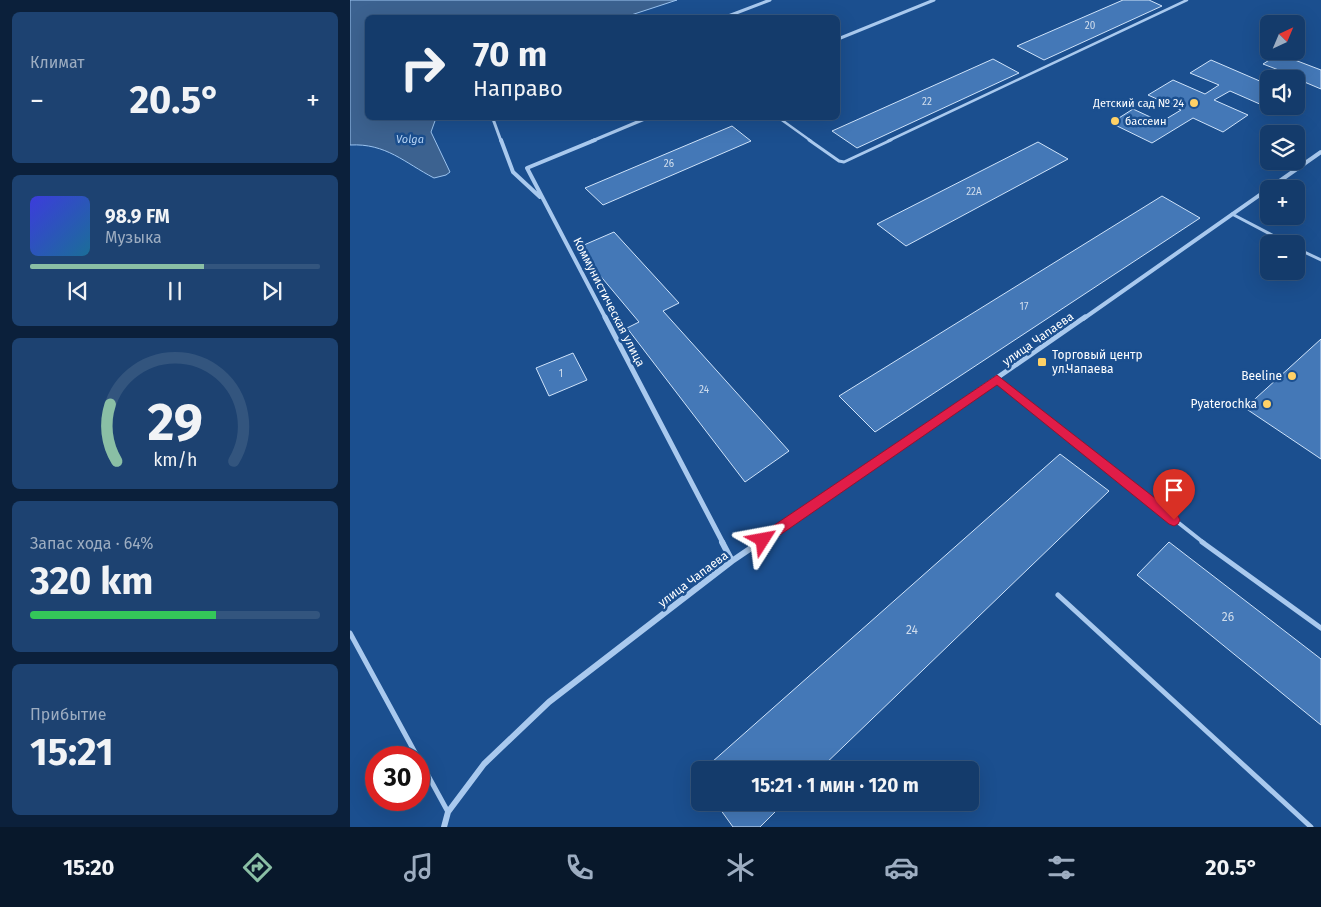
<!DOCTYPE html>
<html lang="ru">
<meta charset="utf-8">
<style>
body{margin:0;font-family:"Fira Sans",sans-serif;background:#1d4271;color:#f1f3f6;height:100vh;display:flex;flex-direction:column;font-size:19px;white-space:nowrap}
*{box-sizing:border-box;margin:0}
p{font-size:16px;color:#9dadc1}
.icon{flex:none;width:28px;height:28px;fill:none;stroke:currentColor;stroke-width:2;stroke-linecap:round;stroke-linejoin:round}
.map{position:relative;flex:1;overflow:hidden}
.side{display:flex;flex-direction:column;gap:12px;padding:12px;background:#0b203b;width:350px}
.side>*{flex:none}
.banner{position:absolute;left:15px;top:15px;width:475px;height:105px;border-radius:8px;box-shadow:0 5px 20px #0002,0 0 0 1px #33557e;background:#143b6b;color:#f1f3f6;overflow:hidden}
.needle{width:32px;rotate:44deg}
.tools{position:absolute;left:910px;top:15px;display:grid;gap:10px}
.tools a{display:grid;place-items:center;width:45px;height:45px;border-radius:8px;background:#143b6b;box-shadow:0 5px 20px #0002,0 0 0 1px #33557e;font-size:25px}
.speed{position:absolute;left:15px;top:746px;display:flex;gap:10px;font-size:25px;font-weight:700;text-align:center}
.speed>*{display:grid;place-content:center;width:65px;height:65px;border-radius:50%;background:#143b6b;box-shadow:0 5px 20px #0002,0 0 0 1px #33557e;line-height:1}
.speed .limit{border:8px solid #d22;background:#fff;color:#111}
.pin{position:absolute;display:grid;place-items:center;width:42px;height:42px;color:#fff;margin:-51px -21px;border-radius:50% 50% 50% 0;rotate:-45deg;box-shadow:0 0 5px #0007}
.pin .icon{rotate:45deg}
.me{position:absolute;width:55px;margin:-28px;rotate:56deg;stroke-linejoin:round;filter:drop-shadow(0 0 4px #0008)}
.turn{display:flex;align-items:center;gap:18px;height:105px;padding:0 25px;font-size:22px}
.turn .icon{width:65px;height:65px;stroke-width:2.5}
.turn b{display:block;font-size:35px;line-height:42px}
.big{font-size:38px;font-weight:700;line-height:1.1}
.side .tile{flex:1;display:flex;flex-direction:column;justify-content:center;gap:8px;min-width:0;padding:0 18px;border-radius:8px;background:#1d4271}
.side .dial{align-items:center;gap:0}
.dial svg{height:130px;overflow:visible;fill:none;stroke:#33557e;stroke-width:7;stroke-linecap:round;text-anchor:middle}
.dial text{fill:#f1f3f6;stroke:none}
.song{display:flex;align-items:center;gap:15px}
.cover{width:60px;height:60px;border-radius:8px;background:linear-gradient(135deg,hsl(240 70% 55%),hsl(200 70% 35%))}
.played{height:5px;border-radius:2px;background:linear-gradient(90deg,#8abfa5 60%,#33557e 60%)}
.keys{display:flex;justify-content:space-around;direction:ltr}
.heat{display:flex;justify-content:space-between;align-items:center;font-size:28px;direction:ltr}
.charge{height:8px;border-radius:4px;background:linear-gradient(90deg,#34c759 64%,#33557e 0)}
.trip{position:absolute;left:341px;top:761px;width:288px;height:50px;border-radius:8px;background:#143b6b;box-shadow:0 5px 20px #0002,0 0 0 1px #33557e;font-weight:700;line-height:50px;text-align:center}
.menu{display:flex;height:80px;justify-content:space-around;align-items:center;background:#08182b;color:#9dadc1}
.menu .icon{width:35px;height:35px}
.menu .selected{color:#8abfa5}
.menu b{font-size:22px;color:#f1f3f6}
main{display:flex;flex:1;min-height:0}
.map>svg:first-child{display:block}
</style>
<main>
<section class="side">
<div class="tile"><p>Климат</p>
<div class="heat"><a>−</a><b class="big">20.5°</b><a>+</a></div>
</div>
<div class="tile">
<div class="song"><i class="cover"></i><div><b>98.9 FM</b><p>Музыка</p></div></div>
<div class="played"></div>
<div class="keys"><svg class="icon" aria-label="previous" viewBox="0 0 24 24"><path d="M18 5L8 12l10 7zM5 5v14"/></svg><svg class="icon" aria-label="pause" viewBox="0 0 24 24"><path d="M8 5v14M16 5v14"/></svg><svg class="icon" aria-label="next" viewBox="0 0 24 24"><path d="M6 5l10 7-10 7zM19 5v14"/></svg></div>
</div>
<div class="tile dial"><svg viewBox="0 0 100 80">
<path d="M14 69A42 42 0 1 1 86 69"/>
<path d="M14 69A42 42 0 0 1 10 34" stroke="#8abfa5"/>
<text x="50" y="56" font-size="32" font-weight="700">29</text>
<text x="50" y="72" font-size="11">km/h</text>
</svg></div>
<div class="tile"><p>Запас хода · 64%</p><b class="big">320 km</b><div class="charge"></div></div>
<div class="tile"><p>Прибытие</p><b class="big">15:21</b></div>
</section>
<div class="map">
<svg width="971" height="827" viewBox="0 0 971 827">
<rect width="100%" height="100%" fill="#1b4f8f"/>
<!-- water -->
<path fill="#3c6290" stroke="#9cc4f0" d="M0,0H327L275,17L18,18V118H86L81,132L100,172L96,175L84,178C55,163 36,143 0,145Z"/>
<!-- building -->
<path fill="#4478b7" stroke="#cfe3fa" d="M773,0H799L812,6L694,60L667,46Z
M929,54L971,70V89L945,78L932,79L939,74L913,64Z
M643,59L669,73L507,148L482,131Z
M861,60L919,85V106H936L928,112L880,91L864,100L898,115L873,132L843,118L802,143L761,123L783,109L811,122L831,110L798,95L823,80L855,94L869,85L840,73Z
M382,126L401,141L253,205L235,188Z
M688,142L718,159L556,246L527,224Z
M812,196L850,218L525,432L489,396Z
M264,232L329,303L313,311L439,451L395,482L277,328L289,322L227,248Z
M971,339V459L895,408Z
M223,353L237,380L199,396L186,368Z
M710,454L759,491L469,770H353Z
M819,542L971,659V725L787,575Z
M365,802H435L410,827H383Z"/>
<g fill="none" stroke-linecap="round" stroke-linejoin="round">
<!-- lane-far3 -->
<path stroke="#a9c9ee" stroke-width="2.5" d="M429,118L461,141
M538,141L837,0"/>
<!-- lane-far2 -->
<path stroke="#a9c9ee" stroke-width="3" d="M459,140L489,161L494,162L541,140
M882,214L939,244
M946,248L971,260"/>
<!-- lane-far1 -->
<path stroke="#a9c9ee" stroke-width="4" d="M647,379L854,543"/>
<!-- lane -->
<path stroke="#a9c9ee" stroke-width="5" d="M852,542L971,628
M708,595L961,827
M0,633L68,758
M69,759L98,812"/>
<!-- street-far3 -->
<path stroke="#a9c9ee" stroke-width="3" d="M373,18L420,0
M488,39L584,0
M145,118L143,119L151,141
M242,141L297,118"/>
<!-- street-far2 -->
<path stroke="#a9c9ee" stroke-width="4" d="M151,140L163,172L190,197
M245,140L177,168L256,319
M733,319L971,152"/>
<!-- street-far1 -->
<path stroke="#a9c9ee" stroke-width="5" d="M255,317L373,543
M408,543L735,317"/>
<!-- street -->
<path stroke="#a9c9ee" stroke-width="6" d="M372,542L382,561
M94,827L98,812L134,764L199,702L382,561L410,542"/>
</g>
<!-- route -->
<path fill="#e11d48" stroke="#92132f" d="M647,375L828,516L830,520L828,524L824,526L819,524L647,385L417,544L413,546L408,544L406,540L408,536Z"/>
<!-- markers -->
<g fill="#ffd166" stroke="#1b4f8f" stroke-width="2">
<circle cx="844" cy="103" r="5"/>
<circle cx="765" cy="121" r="5"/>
<rect x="687" y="357" width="10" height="10" rx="2.5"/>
<circle cx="942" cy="376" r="5"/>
<circle cx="917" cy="404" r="5"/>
</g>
<g text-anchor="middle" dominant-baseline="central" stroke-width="5" stroke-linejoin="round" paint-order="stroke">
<!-- number labels -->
<g font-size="10" fill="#d0dded">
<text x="740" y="26">20</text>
<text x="577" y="102">22</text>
<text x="319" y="164">26</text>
<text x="624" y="192">22А</text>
<text x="674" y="307">17</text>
<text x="211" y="374">1</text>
<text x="354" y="390">24</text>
</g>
<!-- far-poi labels -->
<g font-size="11" fill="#fff" stroke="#1b4f8f" text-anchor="end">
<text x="834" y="103">Детский сад № 24</text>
<text x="775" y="121" text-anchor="start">бассеин</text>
</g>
<!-- far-water labels -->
<g font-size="11" font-style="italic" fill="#b5d3f5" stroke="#1b4f8f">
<text x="60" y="139">Volga</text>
</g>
<!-- street labels -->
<g font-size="12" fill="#fff" stroke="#1b4f8f">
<text transform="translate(259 302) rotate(63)">Коммунистическая улица</text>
<text transform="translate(688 339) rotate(-35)">улица Чапаева</text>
<text transform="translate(343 579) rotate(-37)">улица Чапаева</text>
</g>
<!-- poi labels -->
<g font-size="12" fill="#fff" stroke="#1b4f8f" text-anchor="end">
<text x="702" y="355" text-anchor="start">Торговый центр<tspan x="702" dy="14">ул.Чапаева</tspan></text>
<text x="932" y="376">Beeline</text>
<text x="907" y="404">Pyaterochka</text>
</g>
<!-- near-number labels -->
<g font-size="12" fill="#d0dded">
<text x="878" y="617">26</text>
<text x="562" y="630">24</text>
</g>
</g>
</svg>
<div class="tools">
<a><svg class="needle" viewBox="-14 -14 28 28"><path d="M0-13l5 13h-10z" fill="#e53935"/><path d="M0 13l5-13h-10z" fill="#9dadc1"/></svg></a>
<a><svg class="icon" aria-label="sound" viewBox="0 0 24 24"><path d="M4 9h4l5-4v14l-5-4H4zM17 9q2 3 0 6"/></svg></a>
<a><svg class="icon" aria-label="layers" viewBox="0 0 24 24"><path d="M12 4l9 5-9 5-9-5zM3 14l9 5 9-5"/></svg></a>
<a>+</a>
<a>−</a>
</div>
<div class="speed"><div class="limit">30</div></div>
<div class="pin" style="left:824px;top:520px;background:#d93025"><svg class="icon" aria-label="arrive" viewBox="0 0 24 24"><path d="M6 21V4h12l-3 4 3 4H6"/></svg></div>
<svg class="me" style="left:413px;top:540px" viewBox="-20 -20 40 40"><path d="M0-17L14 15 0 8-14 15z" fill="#e11d48" stroke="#fff" stroke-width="4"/></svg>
<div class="trip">15:21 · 1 мин · 120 m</div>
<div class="banner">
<div class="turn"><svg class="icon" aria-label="right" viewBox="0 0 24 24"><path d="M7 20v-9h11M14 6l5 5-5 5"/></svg><div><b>70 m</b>Направо</div></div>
</div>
</div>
</main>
<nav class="menu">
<b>15:20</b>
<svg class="icon selected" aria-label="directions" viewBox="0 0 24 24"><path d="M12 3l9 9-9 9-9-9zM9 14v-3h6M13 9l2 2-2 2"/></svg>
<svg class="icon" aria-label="music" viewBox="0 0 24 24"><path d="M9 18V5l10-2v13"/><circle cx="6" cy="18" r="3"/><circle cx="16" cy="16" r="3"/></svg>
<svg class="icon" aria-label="phone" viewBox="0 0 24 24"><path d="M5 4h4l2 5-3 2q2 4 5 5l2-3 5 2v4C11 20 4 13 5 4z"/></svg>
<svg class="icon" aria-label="climate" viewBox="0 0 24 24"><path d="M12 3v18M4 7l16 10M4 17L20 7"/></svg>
<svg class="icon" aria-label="car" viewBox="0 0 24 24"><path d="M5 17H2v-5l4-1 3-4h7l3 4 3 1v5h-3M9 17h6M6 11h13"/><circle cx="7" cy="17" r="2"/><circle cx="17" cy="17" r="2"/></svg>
<svg class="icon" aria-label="filters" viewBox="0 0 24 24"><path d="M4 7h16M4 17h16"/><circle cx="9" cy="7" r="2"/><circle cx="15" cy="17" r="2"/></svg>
<b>20.5°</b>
</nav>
